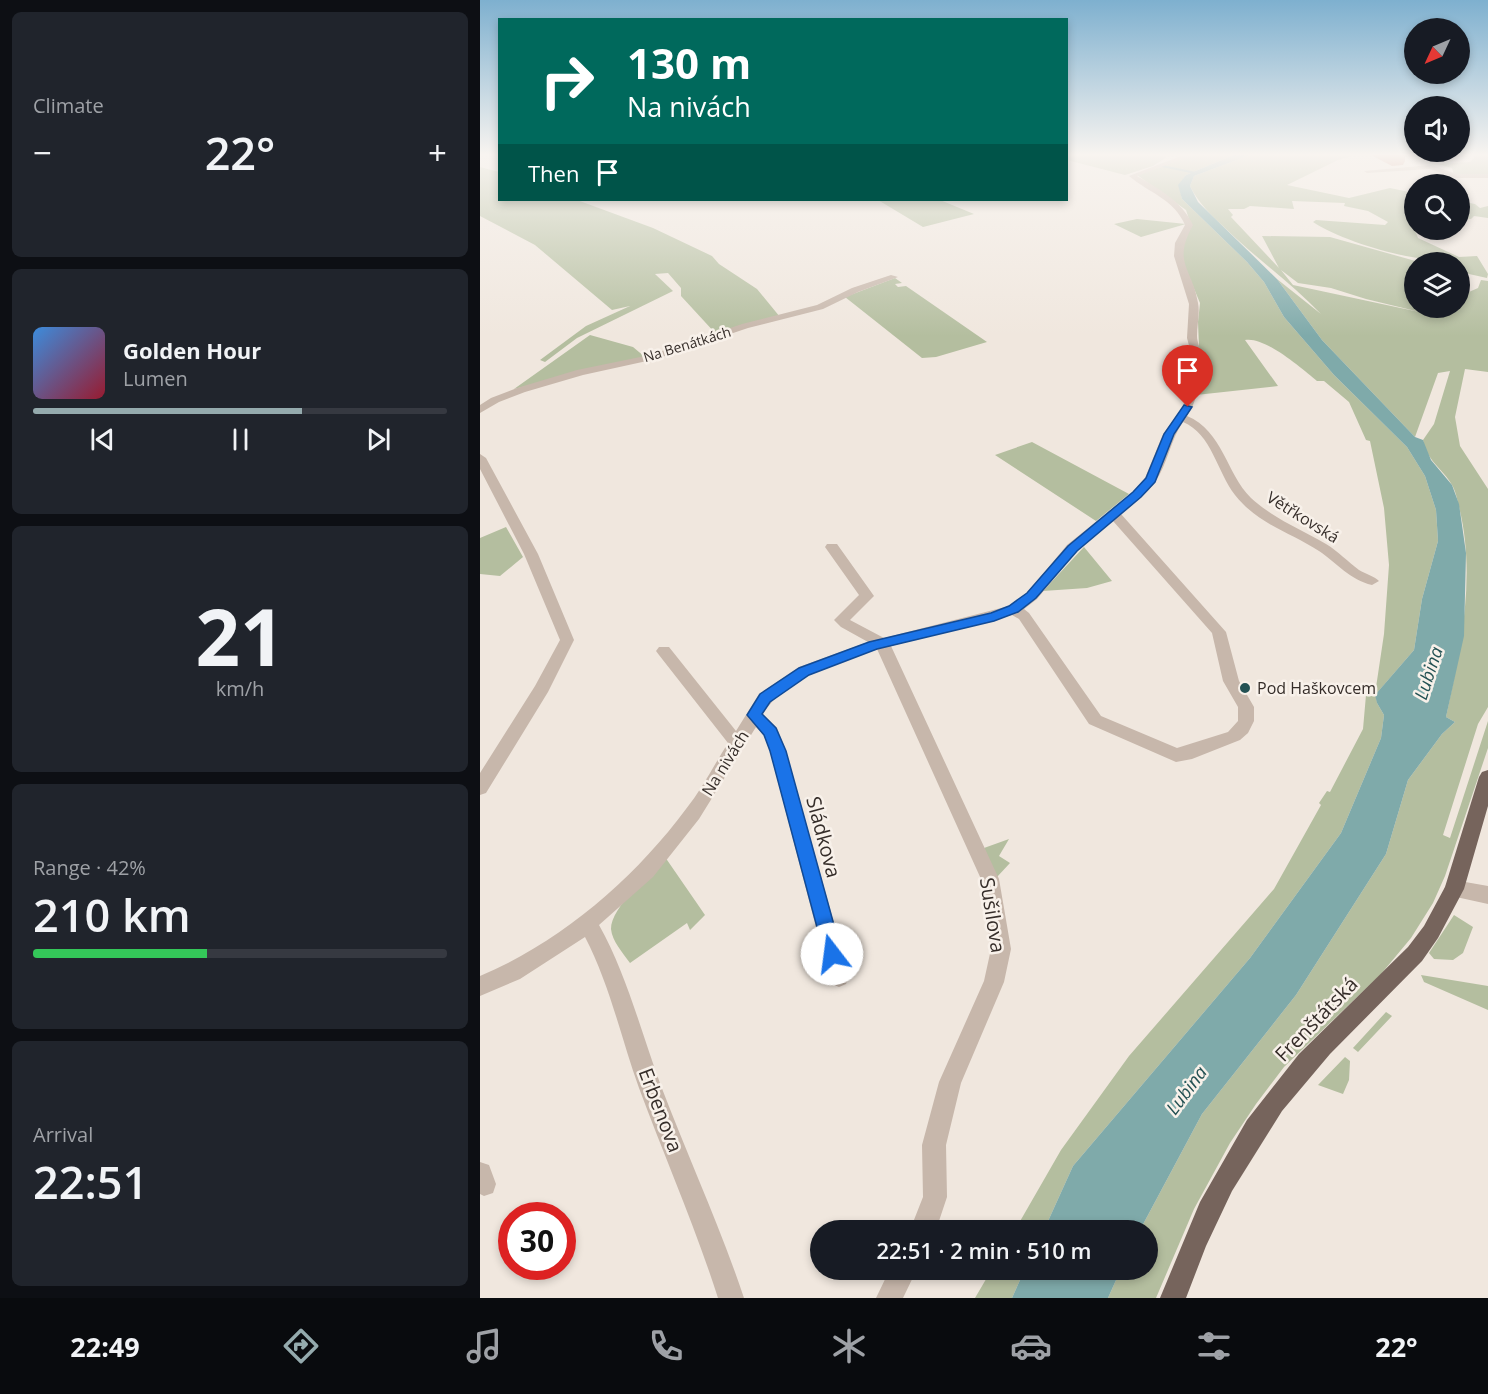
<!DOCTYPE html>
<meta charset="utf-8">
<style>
body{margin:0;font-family:"Open Sans",sans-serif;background:#20242c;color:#f1f3f6;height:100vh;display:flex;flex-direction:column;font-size:22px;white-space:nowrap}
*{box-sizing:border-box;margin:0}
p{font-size:20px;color:#9ea1a6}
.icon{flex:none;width:33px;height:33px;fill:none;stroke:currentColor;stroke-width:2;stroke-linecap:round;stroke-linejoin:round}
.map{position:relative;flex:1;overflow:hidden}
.side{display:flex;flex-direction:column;gap:12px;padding:12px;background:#0d0f14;width:480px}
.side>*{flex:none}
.hud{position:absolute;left:18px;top:18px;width:570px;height:183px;border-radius:0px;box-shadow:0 3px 9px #0003;background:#00695c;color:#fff;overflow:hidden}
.needle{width:39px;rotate:226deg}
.fabs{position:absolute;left:924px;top:18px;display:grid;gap:12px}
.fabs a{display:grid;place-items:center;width:66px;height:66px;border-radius:50%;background:#171b24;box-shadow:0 3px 9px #0003;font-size:30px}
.speed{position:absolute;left:18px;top:1202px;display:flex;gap:12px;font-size:30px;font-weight:700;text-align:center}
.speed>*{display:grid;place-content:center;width:78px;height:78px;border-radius:50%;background:#171b24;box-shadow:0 3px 9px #0003;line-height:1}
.speed .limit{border:9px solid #d22;background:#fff;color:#111}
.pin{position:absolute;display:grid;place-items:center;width:51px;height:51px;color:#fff;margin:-62px -26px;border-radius:50% 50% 50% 0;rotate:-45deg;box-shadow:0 0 6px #0007}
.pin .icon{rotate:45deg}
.me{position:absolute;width:66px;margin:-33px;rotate:345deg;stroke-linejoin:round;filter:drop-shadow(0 0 4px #0008)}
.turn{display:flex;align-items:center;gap:21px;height:126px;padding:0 30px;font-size:27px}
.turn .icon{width:78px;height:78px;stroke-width:2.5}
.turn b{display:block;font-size:42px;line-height:51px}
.then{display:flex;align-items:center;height:57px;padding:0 30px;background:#0003;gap:12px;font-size:22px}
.big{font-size:45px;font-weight:600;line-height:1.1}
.side .tile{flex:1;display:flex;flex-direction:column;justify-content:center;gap:9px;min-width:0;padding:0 21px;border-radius:9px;background:#20242c}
.side .dial{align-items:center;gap:0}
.dial b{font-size:78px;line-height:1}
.song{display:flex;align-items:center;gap:18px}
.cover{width:72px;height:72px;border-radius:9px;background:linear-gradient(135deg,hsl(210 70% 55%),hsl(350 70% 35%))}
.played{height:6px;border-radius:3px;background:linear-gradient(90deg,#94aaad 65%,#363941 65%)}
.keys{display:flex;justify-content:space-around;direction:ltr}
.heat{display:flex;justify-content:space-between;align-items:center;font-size:33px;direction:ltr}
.charge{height:9px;border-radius:4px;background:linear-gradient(90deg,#34c759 42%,#363941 0)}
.trip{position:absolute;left:330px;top:1220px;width:348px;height:60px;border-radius:30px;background:#171b24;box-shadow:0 3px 9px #0003;font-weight:600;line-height:60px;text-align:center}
.menu{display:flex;height:96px;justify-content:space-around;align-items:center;background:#090b0e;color:#9ea1a6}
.menu .icon{width:42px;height:42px}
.menu .current{color:#94aaad}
.menu b{font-size:27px;color:#f1f3f6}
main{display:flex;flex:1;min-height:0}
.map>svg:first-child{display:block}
</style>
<main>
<section class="side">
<div class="tile"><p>Climate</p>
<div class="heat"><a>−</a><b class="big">22°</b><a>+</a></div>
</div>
<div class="tile">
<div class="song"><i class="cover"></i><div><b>Golden Hour</b><p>Lumen</p></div></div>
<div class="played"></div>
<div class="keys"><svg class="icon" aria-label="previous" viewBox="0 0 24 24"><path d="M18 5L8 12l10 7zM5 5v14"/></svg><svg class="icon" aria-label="pause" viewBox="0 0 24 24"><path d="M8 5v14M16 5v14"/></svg><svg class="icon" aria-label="next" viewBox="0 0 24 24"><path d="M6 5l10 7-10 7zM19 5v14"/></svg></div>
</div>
<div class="tile dial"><b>21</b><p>km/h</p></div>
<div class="tile"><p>Range · 42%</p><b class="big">210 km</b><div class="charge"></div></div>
<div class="tile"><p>Arrival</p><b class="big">22:51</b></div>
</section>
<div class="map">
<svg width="1008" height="1298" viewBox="0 0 1008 1298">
<rect width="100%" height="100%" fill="#f0e7de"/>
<!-- green -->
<path fill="#b4be9f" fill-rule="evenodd" d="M587,154H678L687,157L673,166L645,175L587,160Z
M716,154H756L706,175L699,185L702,199L767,262L784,282L804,317L854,375L927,447L945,476L956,510L958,541L942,599L934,650L896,694L897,703L904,715L901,738L861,833L770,958L593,1166L564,1230H535L581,1150L649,1056L794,889L841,805L839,803L847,791L850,792L883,729L886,695L895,694L904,634L909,565L904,508L890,441L886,440L869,402L844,381H837C822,369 785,336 765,340L798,386L716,395L720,372L718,322L720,303L700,255L711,225L706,210L657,175Z
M773,154H878L858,160L807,185L869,198L910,188L934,193L933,225L938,238L979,257L997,256L1008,274L1007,278L980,272V262H953L950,259C919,258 858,239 833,222L836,220L905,225L908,222L888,211L864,206L865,203L812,201L814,209L770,206L764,209H748L753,215L751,217L799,268L782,236L850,237L939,262H934V308H980V296L998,288L1001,280L1008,281V372L985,369L975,417L980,446L1008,489V707L998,724L963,835L970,838L1008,721V748L965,876L953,903L931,938L901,974L804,1067L776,1104L750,1143L714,1209L676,1298H628L641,1269H668V1230H660L722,1114L816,995L906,854L928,780L962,734L975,722L966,717C981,647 997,573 978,503C977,498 975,490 972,485C963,469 946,460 943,440L954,424L970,371L958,373L935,437L842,340L797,279L841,314C811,283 777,259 746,229C731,215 719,204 710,186L714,176ZM801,270L818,283L851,288L886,299L944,313L813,285Z
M998,154H1008V176L974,175L972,168L958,164L990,162Z
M0,167L19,172L20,200H97L173,228L232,256L239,264L277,289L300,317L236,334L201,296V288L188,273L175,274L193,291L97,338L65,362L60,360L106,326L150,306L132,310L55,245L0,216Z
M398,200H460L494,214L443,227Z
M980,201L995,204L1000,208L1008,206V218L994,216L991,219L980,218Z
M657,219L706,224L661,237L634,224Z
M415,278L422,283L415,284L418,287L426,286L507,342L456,357L442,358L365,297Z
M110,335L153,347L165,357L34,389Z
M552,442L649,494L616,521L515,455Z
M26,527L43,557L20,576L0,574V538Z
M604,547L632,581L607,588L563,591Z
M529,839L519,856L530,863L517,877L504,848Z
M185,857L225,915L210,930L207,923L150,963C143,953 132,941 131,929C131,907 171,873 185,857Z
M974,915L993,927L983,953L973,960L954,959L949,953Z
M941,975L1008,986V1010L944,982Z
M906,1012L912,1016L878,1052L873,1048Z
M865,1057L870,1061L869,1080L863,1094L838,1085Z
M512,1269H545L532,1298H495Z"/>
<!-- water -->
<path fill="#7faaaa" d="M756,154H773L714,176L710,186L718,202L797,279L842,340L935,437L943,440L951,460L972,485L979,504L986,553L984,636L966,717L975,722L962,734L928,780L906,854L816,995L722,1114L660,1230H564L593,1166L770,958L861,833L901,738L904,715L897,703L895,695L934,650L942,599L958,541L956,510L945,476L927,447L854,375L804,317L784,282L767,262L702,199L698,185L706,175Z
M545,1269H641L628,1298H532Z"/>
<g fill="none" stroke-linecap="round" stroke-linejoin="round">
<!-- stream -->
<path stroke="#7faaaa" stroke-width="2" d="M682,166L716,173"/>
</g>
<!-- building -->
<path fill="#bb6851" d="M889,154H925V161L923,165L912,166Z"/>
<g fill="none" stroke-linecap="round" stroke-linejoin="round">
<!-- minor -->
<path fill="#c7b7ab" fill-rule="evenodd" d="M706,154H716L657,176C680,190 701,200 713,225C692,263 712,267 718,303C720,313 717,325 717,336C717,342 720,347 721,354C723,373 718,400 707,416C743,431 746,473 771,498C794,519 821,529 846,544C858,551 868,562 879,570C886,574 894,576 899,581L892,585C870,580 857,563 839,551C810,532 779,525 755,495C737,472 732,434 703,422C690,440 688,464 675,482C666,495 653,504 641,514L746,632L759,681L774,707V721L768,733L760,740L712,759L696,762L609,724L539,619L532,615L411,646L519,879L531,949L524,982L481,1083L466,1145L467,1197L456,1230H430L443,1197L442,1145L459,1082L504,981L511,949L501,879L397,649C358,664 306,676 283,714L297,728L306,751L369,977L366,984L359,987L352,984L349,977L290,751L284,735L276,727L219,819L173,877L119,925C147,975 161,1032 181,1086C208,1157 240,1226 264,1298H238C215,1226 185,1158 159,1088C141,1038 130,985 105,937L40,979L0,996V976C81,942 154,879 206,809C222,789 234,765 248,743L179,655L176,651L179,647H189L256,731L279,694L319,667L388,642L361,627L354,620L379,595L345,547L347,544H357L394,596L370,620L404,638L529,606L547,593L587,545L653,492L665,478L683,434L703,407L711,371V353L707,338L709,304L694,256L695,243L705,225C694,199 669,193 649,176ZM633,521L732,633L743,681L758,707V721L748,732L697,748L621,716L549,613L544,609L557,599L597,551Z
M951,165L977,174H1008V178H976L950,169L887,173L884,171Z
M411,275L418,277L378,292L343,309L268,328L176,359L103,375L45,392L19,402L0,413V405L11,398L37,388L97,370L170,355L262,324L337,305L372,288Z
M0,454L6,458L58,554L94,640L68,692L6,793L0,795V773L55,686L80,640L44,554L0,469Z
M974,880L1008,886V904L967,895L964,889L967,883Z
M0,1162L9,1165L16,1184L13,1193L4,1196L0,1194Z
M410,1269H437L423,1298H396Z"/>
<!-- major -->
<path fill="#76645c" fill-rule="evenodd" d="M1008,770V806L984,889L958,938L942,961L850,1054L802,1111L752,1191L726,1246L706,1298H680L720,1202L767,1120L819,1054L928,947L944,926L965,887L999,777L1002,772Z"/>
</g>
<!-- sky -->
<linearGradient id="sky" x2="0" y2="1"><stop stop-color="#7eb0cf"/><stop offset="0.46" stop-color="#f8f4f0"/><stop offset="1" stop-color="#f8f4f0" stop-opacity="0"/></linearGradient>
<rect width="1008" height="336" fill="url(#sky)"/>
<!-- route -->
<path fill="#1a73e8" stroke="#114b97" stroke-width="1.5" d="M704,405L712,407L694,434L675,482L661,497L597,551L556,598L538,612L514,621L397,649L329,675L290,702L282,714L296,728L306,751L362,954L359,961L352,963L346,961L290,751L284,735L267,715L280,694L319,668L389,642L511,613L529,606L547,593L588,546L653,492L666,478L684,434Z"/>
<!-- markers -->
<circle fill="#235153" stroke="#f8f1ea" stroke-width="2" cx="765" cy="688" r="6"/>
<g text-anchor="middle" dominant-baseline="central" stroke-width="5" stroke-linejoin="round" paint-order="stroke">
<!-- far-street labels -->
<g font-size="14" fill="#352d29" stroke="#f8f1ea">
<text transform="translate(207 344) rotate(-17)">Na Benátkách</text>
</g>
<!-- street labels -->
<g font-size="16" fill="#352d29" stroke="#f8f1ea">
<text transform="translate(823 517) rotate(32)">Větřkovská</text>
<text transform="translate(245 763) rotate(-58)">Na nivách</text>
</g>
<!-- poi labels -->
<g font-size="16" fill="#352d29" stroke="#f8f1ea" text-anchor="start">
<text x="777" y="688">Pod Haškovcem</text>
</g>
<!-- water labels -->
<g font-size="18" font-style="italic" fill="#235153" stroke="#f8f1ea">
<text transform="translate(948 673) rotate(-72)">Lubina</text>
<text transform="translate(706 1090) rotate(-53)">Lubina</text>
</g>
<!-- near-street labels -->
<g font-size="20" fill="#352d29" stroke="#f8f1ea">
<text transform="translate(344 837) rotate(75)">Sládkova</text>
<text transform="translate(513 915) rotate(81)">Sušilova</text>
<text transform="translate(836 1019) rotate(-46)">Frenštátská</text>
<text transform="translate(181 1110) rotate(69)">Erbenova</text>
</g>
</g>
</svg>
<div class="fabs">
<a><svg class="needle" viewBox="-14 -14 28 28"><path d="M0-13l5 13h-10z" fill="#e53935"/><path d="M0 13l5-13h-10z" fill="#9ea1a6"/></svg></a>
<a><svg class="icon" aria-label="sound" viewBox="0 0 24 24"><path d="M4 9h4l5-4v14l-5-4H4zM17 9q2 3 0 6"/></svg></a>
<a><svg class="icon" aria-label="search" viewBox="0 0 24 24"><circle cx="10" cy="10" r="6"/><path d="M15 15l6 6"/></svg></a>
<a><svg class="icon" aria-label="layers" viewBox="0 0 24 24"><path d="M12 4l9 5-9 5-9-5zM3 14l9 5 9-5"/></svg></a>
</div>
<div class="speed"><div class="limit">30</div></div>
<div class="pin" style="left:708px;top:407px;background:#d93025"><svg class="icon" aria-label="arrive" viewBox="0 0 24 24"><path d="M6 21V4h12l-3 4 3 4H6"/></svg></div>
<svg class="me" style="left:352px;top:954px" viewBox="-20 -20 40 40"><circle r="19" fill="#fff"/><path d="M0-13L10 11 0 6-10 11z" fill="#1a73e8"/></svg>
<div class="trip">22:51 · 2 min · 510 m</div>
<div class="hud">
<div class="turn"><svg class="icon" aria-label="right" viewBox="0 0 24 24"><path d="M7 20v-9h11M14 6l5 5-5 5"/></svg><div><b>130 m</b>Na nivách</div></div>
<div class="then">Then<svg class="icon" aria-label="arrive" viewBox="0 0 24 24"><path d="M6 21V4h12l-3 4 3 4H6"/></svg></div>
</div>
</div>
</main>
<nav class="menu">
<b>22:49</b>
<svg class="icon current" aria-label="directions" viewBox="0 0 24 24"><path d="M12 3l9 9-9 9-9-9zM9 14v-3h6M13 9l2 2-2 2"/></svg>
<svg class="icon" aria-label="music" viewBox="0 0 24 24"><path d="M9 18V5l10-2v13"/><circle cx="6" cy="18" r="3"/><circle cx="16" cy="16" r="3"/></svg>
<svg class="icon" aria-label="phone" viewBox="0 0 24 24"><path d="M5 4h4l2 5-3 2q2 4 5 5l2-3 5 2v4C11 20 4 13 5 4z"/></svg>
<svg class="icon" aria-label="climate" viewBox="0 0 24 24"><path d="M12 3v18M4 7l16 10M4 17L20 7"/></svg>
<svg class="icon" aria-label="car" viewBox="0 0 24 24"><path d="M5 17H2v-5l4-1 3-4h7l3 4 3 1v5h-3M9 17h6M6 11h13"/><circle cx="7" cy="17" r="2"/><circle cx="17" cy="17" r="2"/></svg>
<svg class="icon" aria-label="filters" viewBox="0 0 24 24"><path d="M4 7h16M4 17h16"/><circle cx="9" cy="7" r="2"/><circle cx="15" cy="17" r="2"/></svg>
<b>22°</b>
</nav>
